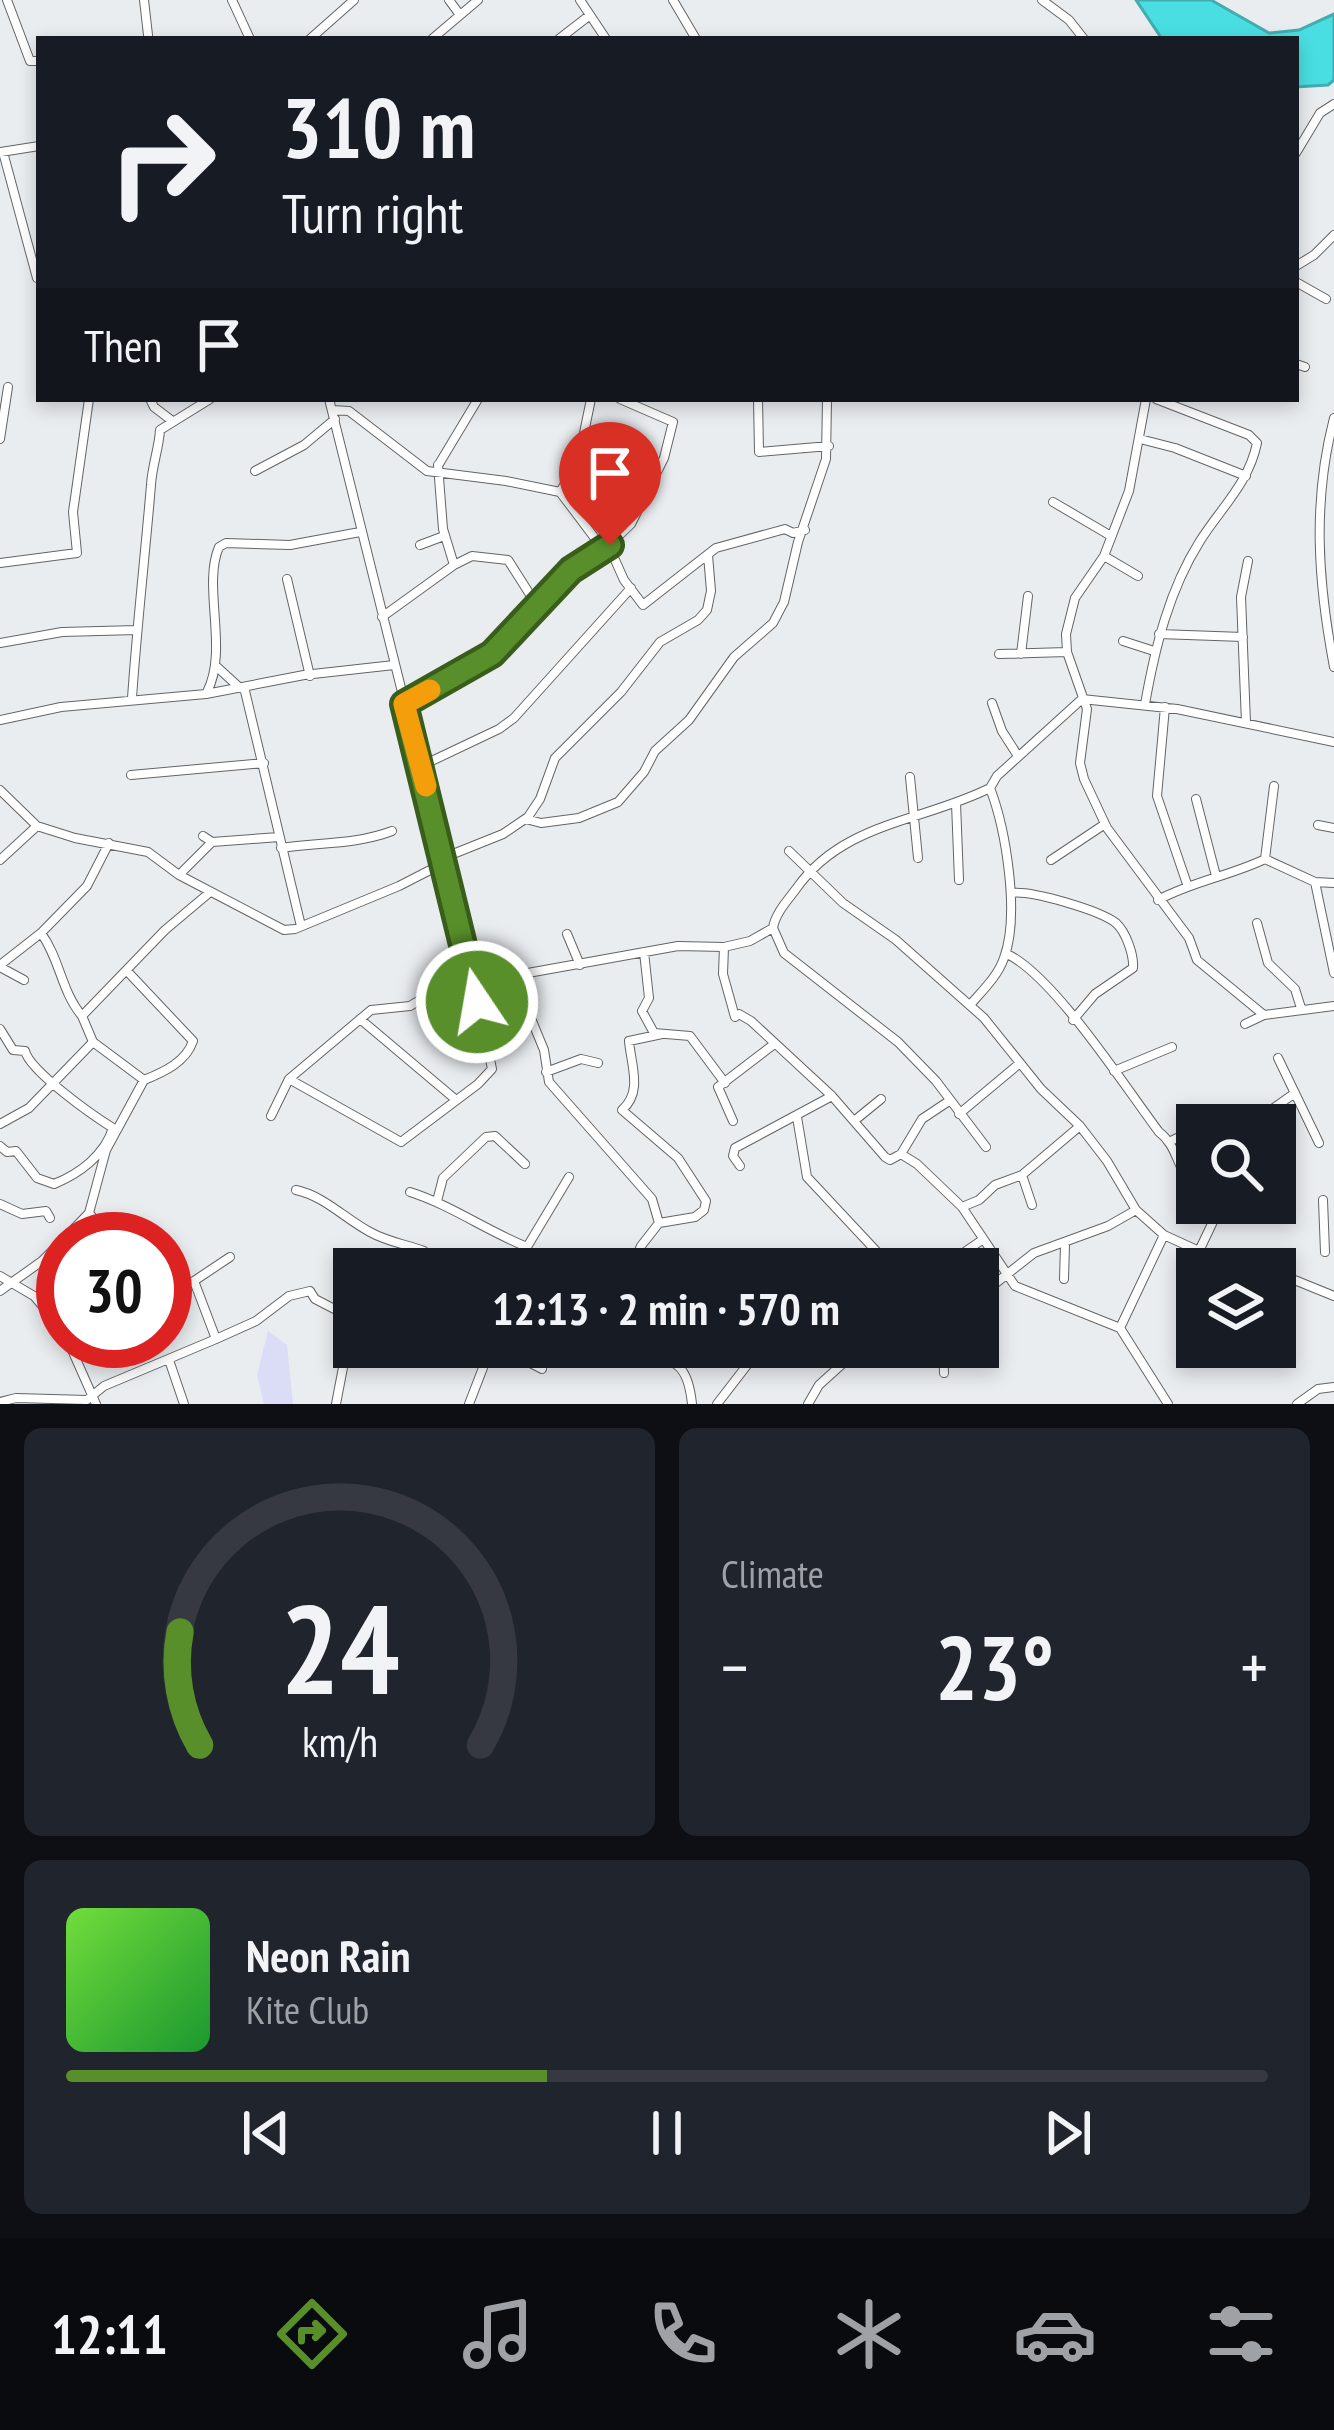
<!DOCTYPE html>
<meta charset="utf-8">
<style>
body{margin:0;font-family:"PT Sans Narrow",sans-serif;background:#20242c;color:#f1f3f6;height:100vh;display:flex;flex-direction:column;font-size:45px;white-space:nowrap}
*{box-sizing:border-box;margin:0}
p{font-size:39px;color:#9ea1a6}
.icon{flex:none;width:66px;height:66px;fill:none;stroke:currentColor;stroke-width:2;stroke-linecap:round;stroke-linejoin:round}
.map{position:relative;height:1404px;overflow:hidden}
.drawer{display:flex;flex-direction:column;gap:24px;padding:24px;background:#0d0f14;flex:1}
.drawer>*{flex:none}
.guide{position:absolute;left:36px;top:36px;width:1263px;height:366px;border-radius:0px;box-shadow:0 6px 18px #0003;background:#171b24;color:#f1f3f6;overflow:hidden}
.controls{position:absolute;left:1176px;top:1104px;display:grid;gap:24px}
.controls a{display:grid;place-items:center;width:120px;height:120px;border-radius:0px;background:#171b24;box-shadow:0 6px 18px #0003;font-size:60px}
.speed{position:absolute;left:36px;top:1212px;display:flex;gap:24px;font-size:60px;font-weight:700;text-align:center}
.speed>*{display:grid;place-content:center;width:156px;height:156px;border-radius:50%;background:#171b24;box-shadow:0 6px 18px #0003;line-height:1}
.speed .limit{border:18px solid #d22;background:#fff;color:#111}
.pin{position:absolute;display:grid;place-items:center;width:102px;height:102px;color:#fff;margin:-123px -51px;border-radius:50% 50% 50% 0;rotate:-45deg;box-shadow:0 0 12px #0007}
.pin .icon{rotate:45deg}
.me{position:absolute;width:132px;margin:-66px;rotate:348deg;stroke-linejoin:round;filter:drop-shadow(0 0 9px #0008)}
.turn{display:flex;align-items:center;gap:42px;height:252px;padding:0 48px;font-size:54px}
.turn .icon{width:156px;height:156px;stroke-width:2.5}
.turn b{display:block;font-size:84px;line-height:102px}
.then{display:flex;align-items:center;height:114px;padding:0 48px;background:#0003;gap:24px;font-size:45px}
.big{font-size:90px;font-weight:800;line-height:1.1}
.drawer .card{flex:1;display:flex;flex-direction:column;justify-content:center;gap:18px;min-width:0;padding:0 42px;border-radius:18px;background:#20242c}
.drawer .dial{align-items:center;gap:0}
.dial svg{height:312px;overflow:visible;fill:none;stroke:#363941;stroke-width:7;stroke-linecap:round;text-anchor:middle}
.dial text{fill:#f1f3f6;stroke:none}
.song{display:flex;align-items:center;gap:36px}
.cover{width:144px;height:144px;border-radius:18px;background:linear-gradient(135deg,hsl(100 70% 55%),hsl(130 70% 35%))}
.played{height:12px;border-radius:6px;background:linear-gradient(90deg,#588f2a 40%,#363941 40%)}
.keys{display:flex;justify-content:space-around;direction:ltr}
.heat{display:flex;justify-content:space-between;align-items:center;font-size:66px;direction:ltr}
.drawer .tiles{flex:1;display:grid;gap:24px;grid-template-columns:1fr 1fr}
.card:last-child{grid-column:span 2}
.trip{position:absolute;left:333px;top:1248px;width:666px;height:120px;border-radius:0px;background:#171b24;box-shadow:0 6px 18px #0003;font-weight:800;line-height:120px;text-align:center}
.menu{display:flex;height:192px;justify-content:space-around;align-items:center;background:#090b0e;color:#9ea1a6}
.menu .icon{width:84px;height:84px}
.menu .active{color:#588f2a}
.menu b{font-size:54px;color:#f1f3f6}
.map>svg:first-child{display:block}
</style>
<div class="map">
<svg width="1334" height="1404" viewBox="0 0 1334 1404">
<rect width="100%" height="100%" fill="#eaedf0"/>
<!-- green -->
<path fill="#dbddf6" d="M268,1331L287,1345L293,1404H264L257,1375Z"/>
<!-- water -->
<path fill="#49dfe2" stroke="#43acaf" stroke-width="3" d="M1136,0H1211L1269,33L1299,30L1334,14V80L1328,85L1296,87V39H1162Z"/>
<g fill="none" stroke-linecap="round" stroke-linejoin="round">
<defs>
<path id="minor" d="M7,0L30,61H39
M144,0L148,35
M232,0L250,39
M449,0L460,15
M580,0L606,39
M673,0L696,39
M1042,0L1069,20L1084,39
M310,39L354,0
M432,39L478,0
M559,39L590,15
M1,152L39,146
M3,152L37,278
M1296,153L1320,113L1334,104
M1296,266L1314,255L1334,235
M1296,282L1326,299
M1296,364L1305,367
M150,399L154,407L171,420
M758,399L759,452L829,446
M1146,399L1129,491L1104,556L1075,598L1066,634L1067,652L1087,709L1080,763L1084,779L1107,828L1189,938L1197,960L1264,1015
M333,410L349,411L427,471L506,481L560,492L603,549L611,551L624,580L643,605L716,548L785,529L793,533L805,530
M1334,418C1312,503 1318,582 1334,667
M0,439L8,387
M1140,439L1175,448L1246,476
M578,462L601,464
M439,464L478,399
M255,471L304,445L335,419
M560,492L578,462L591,399
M1053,502L1111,536
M420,545L444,536
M1104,556L1138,576
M0,563L77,553L73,512L89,399
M454,565L472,556L508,560L536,604
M287,579L310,676
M382,617L454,565L443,529L438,465
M1159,634L1243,637
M1123,641L1154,651
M0,643L62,632L137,630
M999,654L1067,652
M1021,654L1028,596
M217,667L240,688
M244,687L301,926
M207,692C229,650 202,586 219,547L226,543L290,545L360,532
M132,698C137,626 145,556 151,485C152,466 159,448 160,430L210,399
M992,703L1002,731L1018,756
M405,704L492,654L571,570L609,545L631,524L664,458L673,422L620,399
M1145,704C1155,648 1169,590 1200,541C1220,509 1249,483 1257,443L1249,435L1156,399
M1165,707L1157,796L1187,884
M0,720L61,707L206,694L304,675L394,665
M1246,723L1241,597L1248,561
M421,766L499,729L514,718L631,588
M131,775L264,763
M910,777L918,858
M0,790L37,826L75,838L148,852L179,875L284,930L295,929L399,886L436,867L443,858L503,834L528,817L540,799L555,758L621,692L660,642L698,620L707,610L711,591L708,555
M1196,799L1216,876
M956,803L959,880
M526,819L541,823L579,818L618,802L644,772L655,751L689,720L734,657L773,623L784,602L798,542L826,459L827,399
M1318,825L1334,828
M203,836L212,842L279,837
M281,848C319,842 355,845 392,831
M789,851L843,903L896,940L984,1018L1041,1089L1080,1126L1107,1161L1136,1210L1164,1235L1199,1251L1249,1259L1266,1269
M1265,859L1274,786
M0,860L37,826
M1051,860L1105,824
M179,875L212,842
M1315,882L1334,973
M1011,893C1031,890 1099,910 1116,923C1126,932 1134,955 1133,968L1095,994L1073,1020
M1158,900C1193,881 1230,876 1265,859L1315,882L1334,883
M1257,923L1268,963L1295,989L1301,1008
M773,928L784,953L898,1042L936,1081L986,1147
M41,933C60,959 61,991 82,1016
M567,934L580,965
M724,947L723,974L735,1017L739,1014L751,1021L832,1096L885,1157L890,1160L901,1154L917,1164L962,1207L1015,1286L1120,1328L1168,1404
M644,952L649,998L642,1011L654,1033L690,1036L725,1083
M1007,954C1054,976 1125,1087 1159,1132C1179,1147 1176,1171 1197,1189
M0,965L41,933L87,886L109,843
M0,967L24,980
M528,973L530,1016L544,1050L549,1082L652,1199L659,1223L641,1246L631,1269
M970,1005C982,991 998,976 1004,958C1020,915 1006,830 990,788
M360,1019L455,1099
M1245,1024L1264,1015L1334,1006
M0,1029L13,1050L25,1051C30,1071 92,1115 113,1128C105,1155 79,1174 54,1184L37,1178L16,1151L7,1152L0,1146
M93,1042L144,1080
M1278,1058L1319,1143
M1114,1071L1172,1047
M546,1072L581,1059L598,1063
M289,1079L401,1142L478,1084L492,1069L473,977L329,399
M959,1114L1020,1063
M271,1116L289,1079L371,1010L410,1006L433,992L473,977L528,973L678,946L724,947L750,941L773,928C775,914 787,901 796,889C843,822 922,822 990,788L997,776L1082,699L1177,709L1334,742
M797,1117L807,1177L893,1269
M733,1121L718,1087L773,1045
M854,1121L881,1099
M0,1124L29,1108L93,1042L82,1016L165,930L209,893
M1210,1125L1271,1110L1295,1093
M1171,1141L1197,1128
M901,1154L922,1119L949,1101
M740,1166L733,1156L735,1148L832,1096
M1022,1175L1032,1205
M296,1190C324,1196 344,1218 370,1232C388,1242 405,1244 424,1251L428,1257L492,1269
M410,1192C451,1205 487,1231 527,1247L518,1269
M1323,1200L1325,1252
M437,1201L443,1178L486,1137L495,1136L525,1164
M0,1204L22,1214L46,1211L50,1218
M962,1207L979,1200L995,1185L1022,1175L1080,1126
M89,1213L111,1239
M659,1223L695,1217L704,1210L706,1201L678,1158L622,1110C643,1092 631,1065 629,1041L662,1034
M64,1239L89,1213L106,1150L144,1080C164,1072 186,1062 193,1041L127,971
M527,1247L569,1177
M1199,1251L1219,1209L1224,1210L1233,1203
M729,1269L732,1266
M940,1269L982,1240
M1223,1269L1227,1257
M1275,1272L1334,1296
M0,1276L34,1296L63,1330
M1064,1279L1065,1245
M194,1281L230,1257
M0,1291L42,1261L63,1240
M165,1294L194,1281L216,1339
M978,1297L1034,1253L1108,1226L1136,1210
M1120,1328L1164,1235
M68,1341L96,1404
M476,1347H479
M499,1347L542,1369
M619,1347C660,1367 686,1345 692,1404
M943,1347L944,1373
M1188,1357L1183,1348L1197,1326
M169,1360L184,1404
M672,1362L675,1347
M0,1402L16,1398L87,1400L104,1386L216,1339L256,1321L289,1296L310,1291L315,1299L346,1315L350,1331H354
M336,1404L350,1331
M469,1404L491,1347
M717,1404L761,1347
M808,1404L819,1385L861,1347
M1297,1404L1318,1389L1334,1387"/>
</defs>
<!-- minor casing -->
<use href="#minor" stroke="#626567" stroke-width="10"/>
<!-- minor -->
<use href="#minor" stroke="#fff" stroke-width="8"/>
</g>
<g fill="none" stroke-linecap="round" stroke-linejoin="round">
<defs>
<path id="route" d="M477,1002L404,704L492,654L571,570L610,545"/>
</defs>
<!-- route casing -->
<use href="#route" stroke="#395d1b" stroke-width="30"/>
<!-- route -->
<use href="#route" stroke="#588f2a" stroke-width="21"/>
<!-- slow -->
<path stroke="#f59e0b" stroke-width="21" d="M426,786L404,704L430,690"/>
</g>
</svg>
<div class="controls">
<a><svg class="icon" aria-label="search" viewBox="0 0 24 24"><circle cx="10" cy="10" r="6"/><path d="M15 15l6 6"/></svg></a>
<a><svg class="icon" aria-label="layers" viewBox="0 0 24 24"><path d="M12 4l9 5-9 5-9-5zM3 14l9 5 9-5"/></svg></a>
</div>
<div class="speed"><div class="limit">30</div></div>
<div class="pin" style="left:610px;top:545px;background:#d93025"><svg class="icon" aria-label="arrive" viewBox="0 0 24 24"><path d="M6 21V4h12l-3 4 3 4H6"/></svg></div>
<svg class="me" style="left:477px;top:1002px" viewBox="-20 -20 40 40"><circle r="17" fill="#588f2a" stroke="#fff" stroke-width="3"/><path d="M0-11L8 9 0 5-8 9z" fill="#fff"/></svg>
<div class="trip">12:13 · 2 min · 570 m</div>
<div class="guide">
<div class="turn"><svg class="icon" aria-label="right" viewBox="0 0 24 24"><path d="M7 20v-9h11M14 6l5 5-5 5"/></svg><div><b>310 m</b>Turn right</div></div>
<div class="then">Then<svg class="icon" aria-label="arrive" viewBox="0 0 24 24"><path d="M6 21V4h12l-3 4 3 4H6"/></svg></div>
</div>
</div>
<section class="drawer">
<div class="tiles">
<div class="card dial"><svg viewBox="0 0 100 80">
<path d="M14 69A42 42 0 1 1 86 69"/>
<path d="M14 69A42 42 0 0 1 9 40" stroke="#588f2a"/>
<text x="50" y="56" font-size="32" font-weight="700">24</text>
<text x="50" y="72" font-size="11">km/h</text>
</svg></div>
<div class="card"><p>Climate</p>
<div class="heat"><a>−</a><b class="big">23°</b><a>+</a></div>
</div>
<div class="card">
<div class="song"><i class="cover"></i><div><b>Neon Rain</b><p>Kite Club</p></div></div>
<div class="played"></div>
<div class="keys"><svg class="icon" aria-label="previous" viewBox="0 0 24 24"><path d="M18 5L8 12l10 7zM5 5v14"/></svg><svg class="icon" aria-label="pause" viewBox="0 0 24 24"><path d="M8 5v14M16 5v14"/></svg><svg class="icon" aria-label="next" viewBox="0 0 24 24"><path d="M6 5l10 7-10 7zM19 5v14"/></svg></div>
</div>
</div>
</section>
<nav class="menu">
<b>12:11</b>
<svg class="icon active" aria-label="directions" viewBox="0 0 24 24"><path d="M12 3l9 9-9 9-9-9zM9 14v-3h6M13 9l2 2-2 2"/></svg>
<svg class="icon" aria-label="music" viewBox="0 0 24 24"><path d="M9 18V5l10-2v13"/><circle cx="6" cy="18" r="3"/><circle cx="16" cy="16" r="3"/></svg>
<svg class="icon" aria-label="phone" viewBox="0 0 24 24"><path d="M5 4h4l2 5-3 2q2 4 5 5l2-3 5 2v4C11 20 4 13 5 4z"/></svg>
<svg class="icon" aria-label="climate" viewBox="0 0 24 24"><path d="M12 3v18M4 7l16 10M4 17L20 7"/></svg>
<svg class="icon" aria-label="car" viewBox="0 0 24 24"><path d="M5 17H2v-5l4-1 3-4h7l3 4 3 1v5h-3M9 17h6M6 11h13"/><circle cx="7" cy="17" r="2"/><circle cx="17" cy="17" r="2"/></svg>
<svg class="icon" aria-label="filters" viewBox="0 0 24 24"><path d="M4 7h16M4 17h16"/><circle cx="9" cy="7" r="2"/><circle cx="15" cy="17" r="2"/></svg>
</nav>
